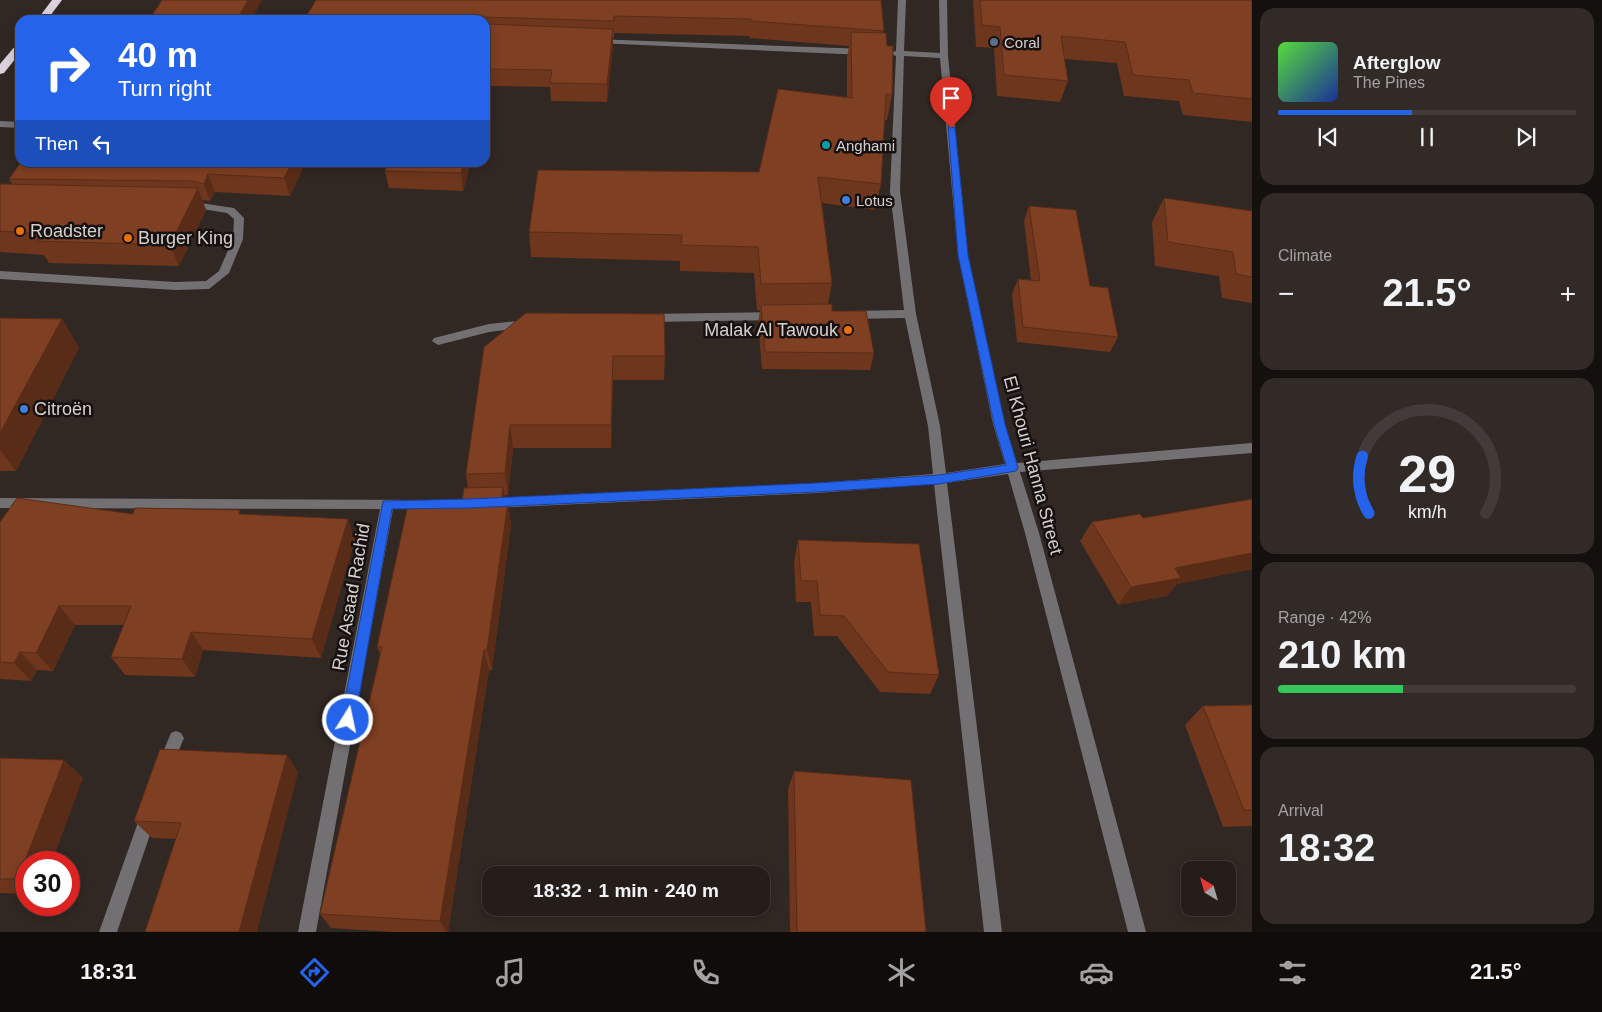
<!DOCTYPE html>
<meta charset="utf-8">
<style>
body{margin:0;font-family:Arial,sans-serif;background:#312a27;color:#f1f3f6;height:100vh;display:flex;flex-direction:column;font-size:19px;white-space:nowrap}
*{box-sizing:border-box;margin:0}
p{font-size:16px;color:#a3a2a2}
.icon{flex:none;width:28px;height:28px;fill:none;stroke:currentColor;stroke-width:2;stroke-linecap:round;stroke-linejoin:round}
.map{position:relative;flex:1;overflow:hidden}
.sheet{display:flex;flex-direction:column;gap:8px;padding:8px;background:#14100e;width:350px}
.sheet>*{flex:none}
.top-card{position:absolute;left:15px;top:15px;width:475px;height:152px;border-radius:15px;box-shadow:0 2px 12px #0003,0 0 0 1px #423b39;background:#2563eb;color:#fff;overflow:hidden}
.needle{width:32px;rotate:323deg}
.buttons{position:absolute;left:1181px;top:861px;display:grid;gap:10px}
.buttons a{display:grid;place-items:center;width:55px;height:55px;border-radius:10px;background:#251d1a;box-shadow:0 2px 12px #0003,0 0 0 1px #423b39;font-size:25px}
.speed{position:absolute;left:15px;top:851px;display:flex;gap:10px;font-size:25px;font-weight:700;text-align:center}
.speed>*{display:grid;place-content:center;width:65px;height:65px;border-radius:50%;background:#251d1a;box-shadow:0 2px 12px #0003,0 0 0 1px #423b39;line-height:1}
.speed .limit{border:8px solid #d22;background:#fff;color:#111}
.pin{position:absolute;display:grid;place-items:center;width:42px;height:42px;color:#fff;margin:-51px -21px;border-radius:50% 50% 50% 0;rotate:-45deg;box-shadow:0 0 5px #0007}
.pin .icon{rotate:45deg}
.me{position:absolute;width:55px;margin:-28px;rotate:10deg;stroke-linejoin:round;filter:drop-shadow(0 0 4px #0008)}
.turn{display:flex;align-items:center;gap:18px;height:105px;padding:0 20px;font-size:22px}
.turn .icon{width:65px;height:65px;stroke-width:2.5}
.turn b{display:block;font-size:35px;line-height:42px}
.then{display:flex;align-items:center;height:48px;padding:0 20px;background:#0003;gap:10px;font-size:19px}
.big{font-size:38px;font-weight:700;line-height:1.1}
.sheet .widget{flex:1;display:flex;flex-direction:column;justify-content:center;gap:8px;min-width:0;padding:0 18px;border-radius:15px;background:#312a27}
.sheet .dial{align-items:center;gap:0}
.dial svg{height:130px;overflow:visible;fill:none;stroke:#423b39;stroke-width:7;stroke-linecap:round;text-anchor:middle}
.dial text{fill:#f1f3f6;stroke:none}
.song{display:flex;align-items:center;gap:15px}
.cover{width:60px;height:60px;border-radius:8px;background:linear-gradient(135deg,hsl(110 70% 55%),hsl(230 70% 35%))}
.played{height:5px;border-radius:2px;background:linear-gradient(90deg,#2563eb 45%,#423b39 45%)}
.keys{display:flex;justify-content:space-around;direction:ltr}
.heat{display:flex;justify-content:space-between;align-items:center;font-size:28px;direction:ltr}
.charge{height:8px;border-radius:4px;background:linear-gradient(90deg,#34c759 42%,#423b39 0)}
.trip{position:absolute;left:482px;top:866px;width:288px;height:50px;border-radius:15px;background:#251d1a;box-shadow:0 2px 12px #0003,0 0 0 1px #423b39;font-weight:700;line-height:50px;text-align:center}
.dock{display:flex;height:80px;justify-content:space-around;align-items:center;background:#0f0c0a;color:#a3a2a2}
.dock .icon{width:35px;height:35px}
.dock .active{color:#2563eb}
.dock b{font-size:22px;color:#f1f3f6}
main{display:flex;flex:1;min-height:0}
.map>svg:first-child{display:block}
</style>
<main>
<div class="map">
<svg width="1252" height="932" viewBox="0 0 1252 932">
<rect width="100%" height="100%" fill="#312723"/>
<g fill="none" stroke-linecap="round" stroke-linejoin="round">
<!-- minor -->
<path fill="#737074" fill-rule="evenodd" d="M898,0H906L904,51L940,53L939,0H947L948,56L968,255L1005,424L1017,463L1252,443V453L1020,472L1039,533L1146,932H1128L1025,533L1008,474L947,483L1002,932H984L934,484L817,493L490,508L485,507L484,503L485,499L490,498L817,483L933,474L928,426L905,318L850,319L844,315L850,311L904,310L890,191L896,56L888,53L896,51ZM904,56L940,58L958,255L993,424L1005,464L946,473L940,426L916,314L900,191Z
M594,39L865,49L869,52L865,55L597,43H594Z
M0,121L20,122V128L0,127Z
M187,201L234,208L244,218L243,239L229,273L209,289L175,290L0,279V271L175,282L206,281L219,271L233,239L234,219L227,213L183,206L182,204Z
M775,312L781,316L775,320L648,322L642,318L648,314Z
M526,320L530,321L532,324L530,327L489,332L438,345L432,341L434,338L489,324Z
M0,498L430,500L431,504L430,508L425,509H393L316,932H298L380,509L0,508Z
M176,731L181,733L184,738L171,769L166,771L161,769L158,764L171,733Z
M149,806L155,808L157,814L117,932H99L141,814L143,808Z"/>
<!-- highway -->
<path fill="#dad3dd" fill-rule="evenodd" d="M52,0H62L47,20H37Z
M20,44V53L4,73L0,74V64L16,45Z"/>
</g>
<!-- wall -->
<path fill="#6d361d" d="M881,0L883,33L887,46L892,95L887,120H884L881,184L875,210L822,203L832,283L828,304L832,311L874,353L870,370L762,369L758,322L760,310H757L754,273L680,271V261L531,257L529,232L759,172L847,97V57L849,46L749,38L750,36L614,33V38H613V46L607,102L551,101L550,87L490,86L485,106V20H304Z
M973,0H1252V122L1183,115L1179,101L1124,96L1117,63L1064,59L1068,81L1060,102L997,96L994,48L976,47Z
M306,162L290,196L215,192L210,201L202,200L206,210L179,266L49,263L44,255L0,252V184H12L9,179Z
M388,162H471L463,191L389,188L385,171Z
M1164,198L1252,211V303L1222,298L1219,276L1155,266L1152,222Z
M1029,206L1090,286L1118,337L1110,352L1017,342L1012,294L1018,279L1031,280L1024,221Z
M0,318L62,319L79,348L16,471H0Z
M484,347L665,356L664,380H613L611,448H513L508,495H505L506,503H508L511,525L492,670H489L448,932H392L331,928L320,914L380,654L377,647L462,502L468,488L466,474Z
M1252,499V569L1177,584L1167,596L1118,605L1080,541L1092,522L1143,518Z
M133,514H242L355,539L321,658L203,650L195,677L125,675L111,657L124,625H75L53,671L37,670L31,681L0,679V522Z
M798,540L939,675L930,694L880,692L837,636H814L811,602H796L794,562Z
M1252,705V826L1223,827L1185,725L1203,706Z
M287,755L298,773L176,839L152,838L134,821Z
M0,758L83,778L26,862V894L0,893Z
M794,771L926,932H790L788,789Z"/>
<!-- shaded-wall -->
<path fill="#592c18" d="M248,0H262L251,20H237Z
M613,29V46L607,102V84Z
M488,69L490,86L485,106V81Z
M292,162H306L290,196L284,178Z
M464,162H471L463,191L461,173Z
M208,174L215,192L210,201L204,184Z
M198,188L206,210L179,266L170,245Z
M62,319L79,348L16,471L0,450V433Z
M613,356V380L611,448V425Z
M510,425L513,448L508,495L505,473Z
M503,487L507,509L501,503Z
M508,503L511,525L492,670L487,650Z
M348,519L355,539L321,658L312,639Z
M1252,553V569L1177,584L1167,596L1118,605L1131,587L1175,568Z
M59,606L75,625L53,671L36,653Z
M191,632L203,650L195,677L182,659Z
M484,650L489,670L448,932H446L440,921Z
M20,652L37,670L31,681L14,663Z
M287,755L298,773L257,932H239Z
M64,760L83,778L52,862H26V885L18,879Z"/>
<!-- building -->
<path fill="#7f3f22" stroke="#592c18" d="M162,0H248L237,20H149Z
M316,0H881L884,31L751,21V19L614,16V21L482,17V20H304Z
M980,0H1252V99L1193,93L1189,80L1133,75L1125,42L1061,36L1068,81L1004,75L1000,27L982,25Z
M485,24L613,29L607,84L550,83L552,70L488,69L485,81Z
M851,32L886,33L887,46H893L892,95L886,94L881,184L818,177L832,283L761,284L758,247L681,245L682,235L529,232L538,170L759,172L778,89L852,98Z
M21,162H292L284,178L208,174L204,184L193,181L9,179Z
M388,162H464L461,173L385,171Z
M0,184L198,188L170,245L37,241L41,234L0,231Z
M1164,198L1252,211V277L1236,274L1233,252L1168,242Z
M1029,206L1076,210L1090,286L1108,288L1118,337L1023,327L1018,279L1040,281Z
M832,304V311H866L874,353L765,352L761,305Z
M526,313L664,314L665,356H613L611,425H510L505,473L466,474L484,347Z
M0,318L62,319L0,433Z
M503,487L501,503H508L487,650H484L440,921L320,914L382,647H377L409,500L462,502L464,488Z
M17,498L133,514L135,508L240,510L239,514L348,519L312,639L191,632L182,659L111,657L131,606H59L36,653L20,652L14,663L0,662V522Z
M1252,499V553L1175,568L1181,578L1131,587L1092,522L1140,514L1143,518Z
M798,540L919,544L939,675L888,672L844,616L820,615L817,581H801Z
M1252,705V810H1244L1203,706Z
M160,749L287,755L239,932H145L181,823L134,821Z
M0,758L64,760L18,879H0Z
M794,771L911,780L926,932H797Z"/>
<!-- route -->
<path fill="#2563eb" stroke="#184099" d="M948,126L955,128L968,255L1005,424L1018,468L1016,471L939,484L817,492L469,508L392,509L355,720L353,724L348,726L343,724L341,720L383,501L469,499L817,483L939,475L1006,465L994,424L958,255Z"/>
<!-- markers -->
<circle fill="#5c6f8a" stroke="#161110" stroke-width="2" cx="994" cy="42" r="5"/>
<circle fill="#0f9aa8" stroke="#161110" stroke-width="2" cx="826" cy="145" r="5"/>
<g fill="#3f7fe0" stroke="#161110" stroke-width="2">
<circle cx="846" cy="200" r="5"/>
<circle cx="24" cy="409" r="5"/>
</g>
<g fill="#e8710a" stroke="#161110" stroke-width="2">
<circle cx="20" cy="231" r="5"/>
<circle cx="128" cy="238" r="5"/>
<circle cx="848" cy="330" r="5"/>
</g>
<g text-anchor="middle" dominant-baseline="central" stroke-width="5" stroke-linejoin="round" paint-order="stroke">
<!-- far-poi labels -->
<g font-size="15" fill="#d6d0cd" stroke="#161110" text-anchor="start">
<text x="1004" y="42">Coral</text>
<text x="836" y="145">Anghami</text>
<text x="856" y="200">Lotus</text>
</g>
<!-- poi labels -->
<g font-size="18" fill="#d6d0cd" stroke="#161110" text-anchor="start">
<text x="30" y="231">Roadster</text>
<text x="138" y="238">Burger King</text>
<text x="838" y="330" text-anchor="end">Malak Al Tawouk</text>
<text x="34" y="409">Citroën</text>
</g>
<!-- street labels -->
<g font-size="18" fill="#d6d0cd" stroke="#161110">
<text transform="translate(1033 465) rotate(75)">El Khouri Hanna Street</text>
<text transform="translate(351 597) rotate(-80)">Rue Asaad Rachid</text>
</g>
</g>
</svg>
<div class="buttons">
<a><svg class="needle" viewBox="-14 -14 28 28"><path d="M0-13l5 13h-10z" fill="#e53935"/><path d="M0 13l5-13h-10z" fill="#a3a2a2"/></svg></a>
</div>
<div class="speed"><div class="limit">30</div></div>
<div class="pin" style="left:951px;top:128px;background:#d93025"><svg class="icon" aria-label="arrive" viewBox="0 0 24 24"><path d="M6 21V4h12l-3 4 3 4H6"/></svg></div>
<svg class="me" style="left:348px;top:720px" viewBox="-20 -20 40 40"><circle r="17" fill="#2563eb" stroke="#fff" stroke-width="3"/><path d="M0-11L8 9 0 5-8 9z" fill="#fff"/></svg>
<div class="trip">18:32 · 1 min · 240 m</div>
<div class="top-card">
<div class="turn"><svg class="icon" aria-label="right" viewBox="0 0 24 24"><path d="M7 20v-9h11M14 6l5 5-5 5"/></svg><div><b>40 m</b>Turn right</div></div>
<div class="then">Then<svg class="icon" aria-label="left" viewBox="0 0 24 24"><path d="M17 20v-9H6M10 6l-5 5 5 5"/></svg></div>
</div>
</div>
<section class="sheet">
<div class="widget">
<div class="song"><i class="cover"></i><div><b>Afterglow</b><p>The Pines</p></div></div>
<div class="played"></div>
<div class="keys"><svg class="icon" aria-label="previous" viewBox="0 0 24 24"><path d="M18 5L8 12l10 7zM5 5v14"/></svg><svg class="icon" aria-label="pause" viewBox="0 0 24 24"><path d="M8 5v14M16 5v14"/></svg><svg class="icon" aria-label="next" viewBox="0 0 24 24"><path d="M6 5l10 7-10 7zM19 5v14"/></svg></div>
</div>
<div class="widget"><p>Climate</p>
<div class="heat"><a>−</a><b class="big">21.5°</b><a>+</a></div>
</div>
<div class="widget dial"><svg viewBox="0 0 100 80">
<path d="M14 69A42 42 0 1 1 86 69"/>
<path d="M14 69A42 42 0 0 1 10 34" stroke="#2563eb"/>
<text x="50" y="56" font-size="32" font-weight="700">29</text>
<text x="50" y="72" font-size="11">km/h</text>
</svg></div>
<div class="widget"><p>Range · 42%</p><b class="big">210 km</b><div class="charge"></div></div>
<div class="widget"><p>Arrival</p><b class="big">18:32</b></div>
</section>
</main>
<nav class="dock">
<b>18:31</b>
<svg class="icon active" aria-label="directions" viewBox="0 0 24 24"><path d="M12 3l9 9-9 9-9-9zM9 14v-3h6M13 9l2 2-2 2"/></svg>
<svg class="icon" aria-label="music" viewBox="0 0 24 24"><path d="M9 18V5l10-2v13"/><circle cx="6" cy="18" r="3"/><circle cx="16" cy="16" r="3"/></svg>
<svg class="icon" aria-label="phone" viewBox="0 0 24 24"><path d="M5 4h4l2 5-3 2q2 4 5 5l2-3 5 2v4C11 20 4 13 5 4z"/></svg>
<svg class="icon" aria-label="climate" viewBox="0 0 24 24"><path d="M12 3v18M4 7l16 10M4 17L20 7"/></svg>
<svg class="icon" aria-label="car" viewBox="0 0 24 24"><path d="M5 17H2v-5l4-1 3-4h7l3 4 3 1v5h-3M9 17h6M6 11h13"/><circle cx="7" cy="17" r="2"/><circle cx="17" cy="17" r="2"/></svg>
<svg class="icon" aria-label="filters" viewBox="0 0 24 24"><path d="M4 7h16M4 17h16"/><circle cx="9" cy="7" r="2"/><circle cx="15" cy="17" r="2"/></svg>
<b>21.5°</b>
</nav>
